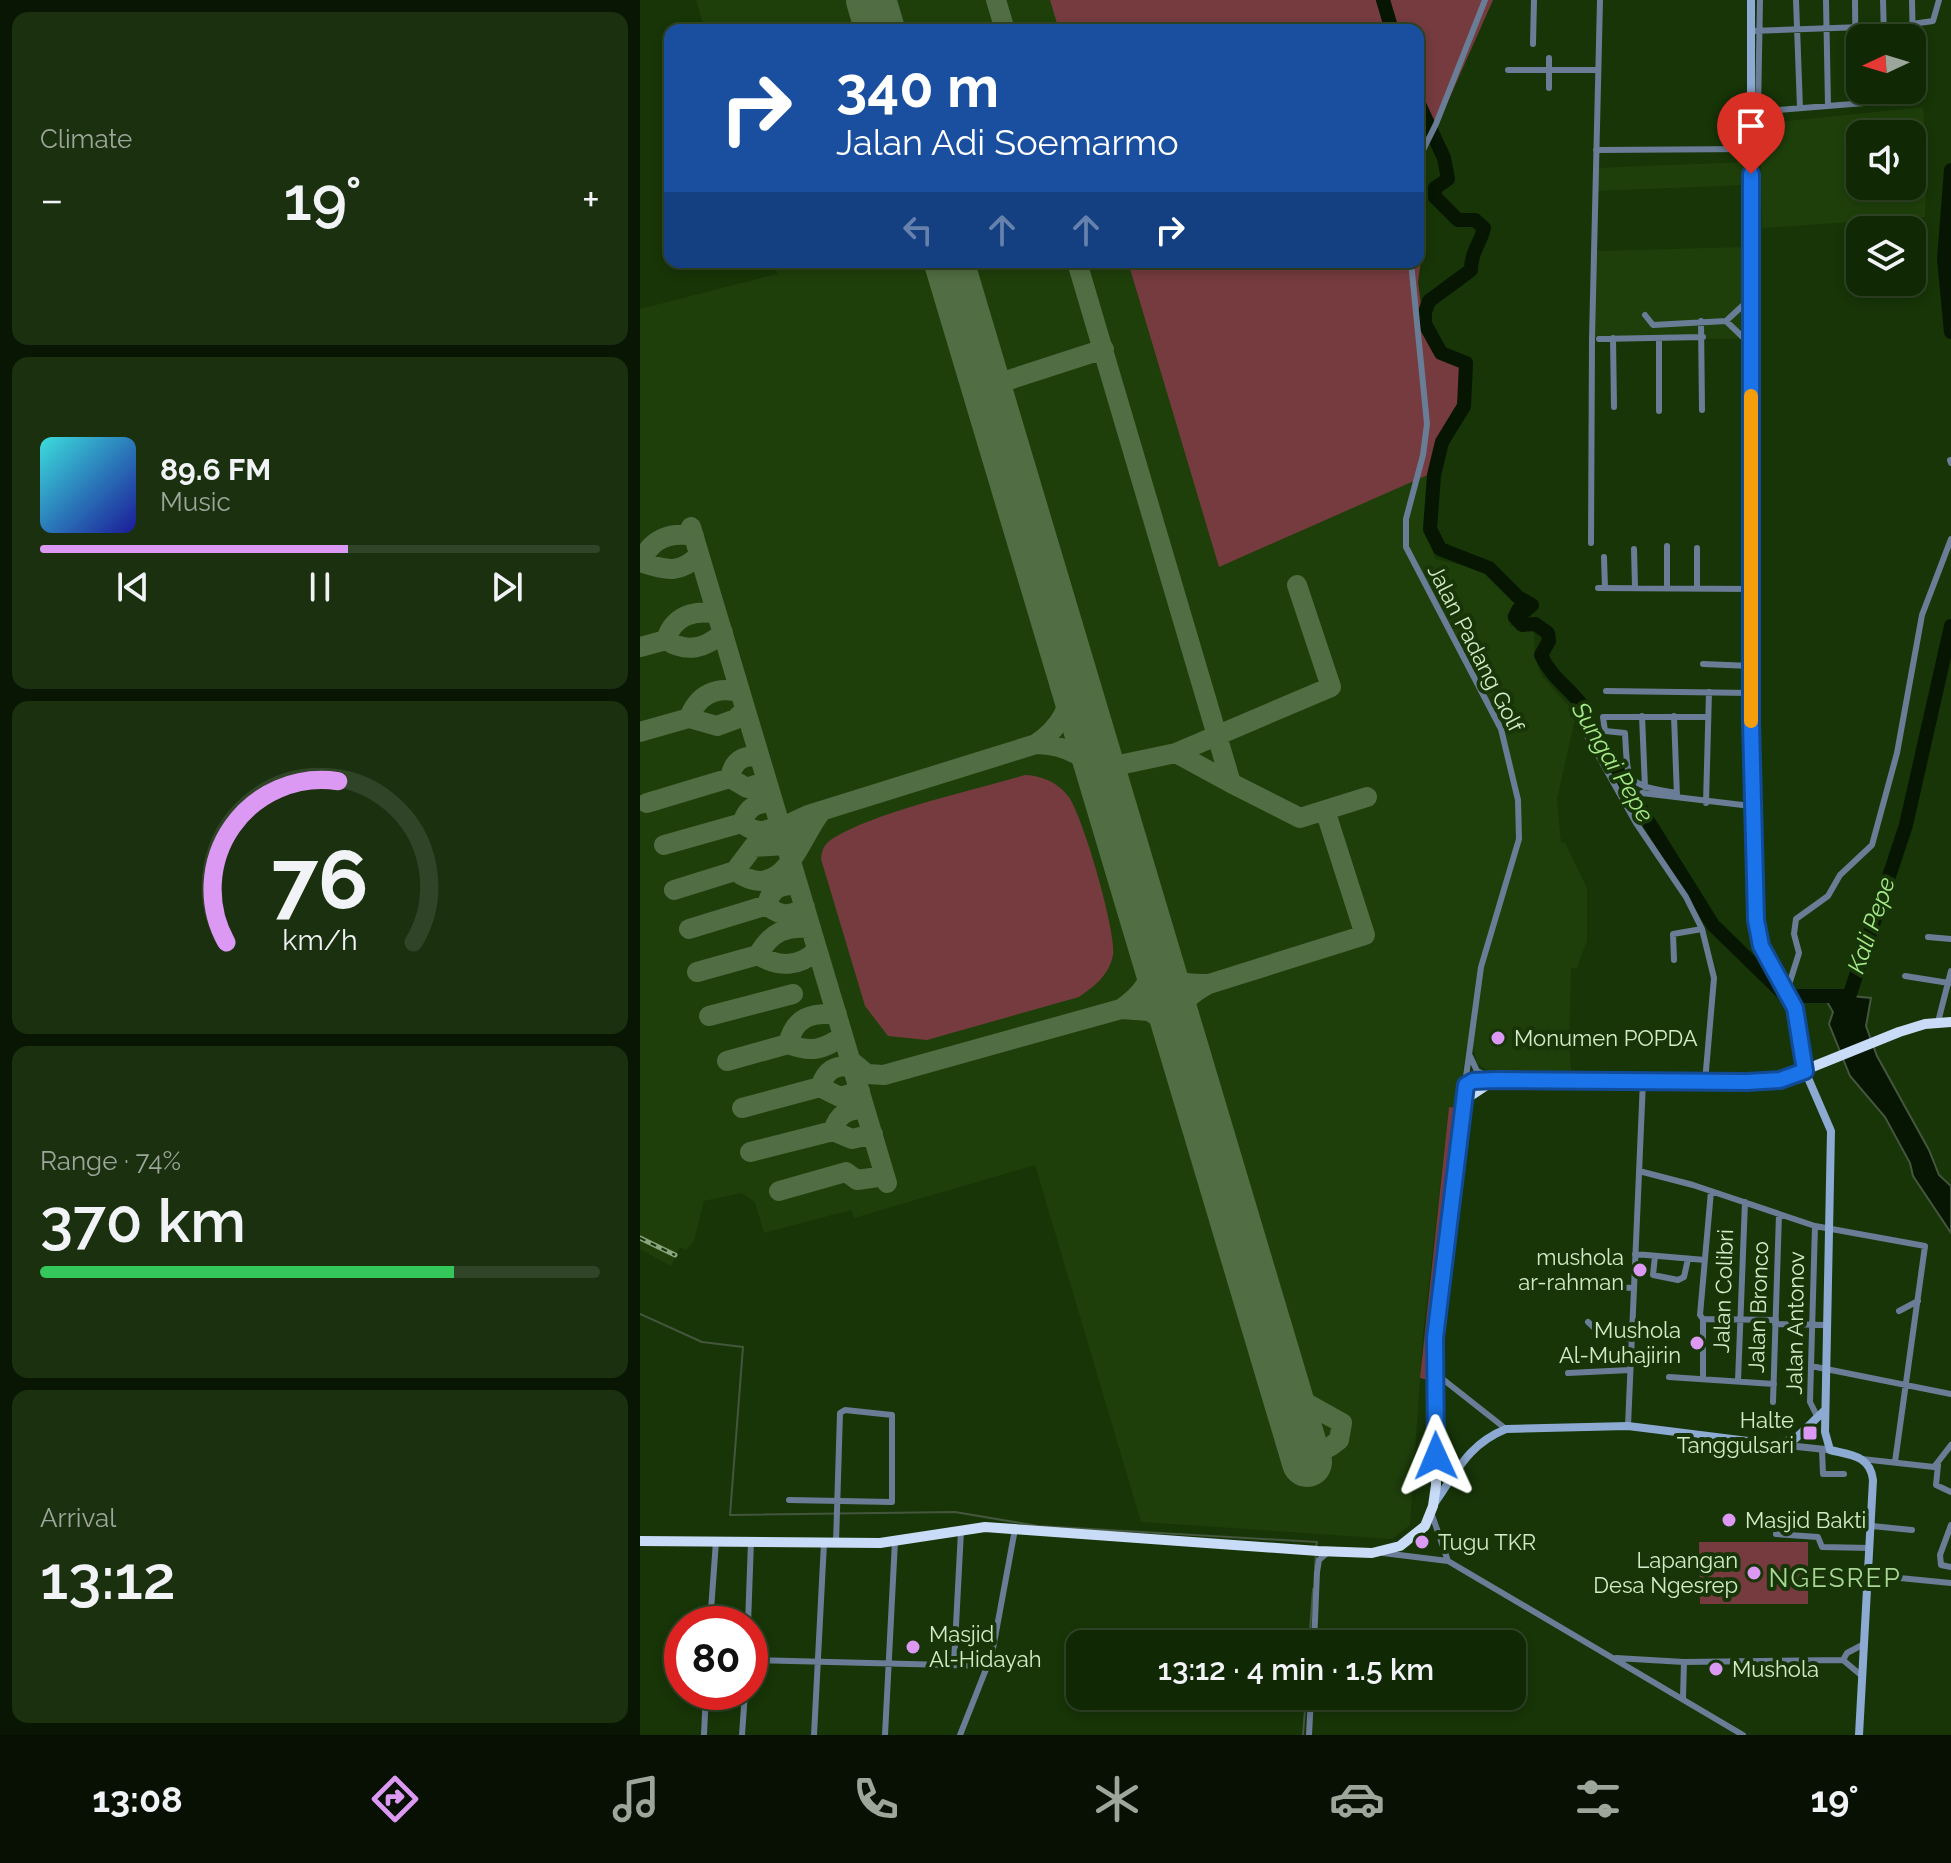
<!DOCTYPE html>
<meta charset="utf-8">
<style>
body{margin:0;font-family:Raleway,sans-serif;background:#1a300f;color:#f1f3f6;height:100vh;display:flex;flex-direction:column;font-size:30px;white-space:nowrap}
*{box-sizing:border-box;margin:0}
p{font-size:26px;color:#9ca69a}
.icon{flex:none;width:44px;height:44px;fill:none;stroke:currentColor;stroke-width:2;stroke-linecap:round;stroke-linejoin:round}
.map{position:relative;flex:1;overflow:hidden}
.details{display:flex;flex-direction:column;gap:12px;padding:12px;background:#091603;width:640px}
.details>*{flex:none}
.hud{position:absolute;left:24px;top:24px;width:760px;height:244px;border-radius:16px;box-shadow:0 4px 12px #0003,0 0 0 2px #304427;background:#1a4fa0;color:#fff;overflow:hidden}
.needle{width:52px;rotate:266deg}
.controls{position:absolute;left:1206px;top:24px;display:grid;gap:16px}
.controls a{display:grid;place-items:center;width:80px;height:80px;border-radius:16px;background:#112805;box-shadow:0 4px 12px #0003,0 0 0 2px #304427;font-size:40px}
.speed{position:absolute;left:24px;top:1606px;display:flex;gap:16px;font-size:40px;font-weight:700;text-align:center}
.speed>*{display:grid;place-content:center;width:104px;height:104px;border-radius:50%;background:#112805;box-shadow:0 4px 12px #0003,0 0 0 2px #304427;line-height:1}
.speed .limit{border:12px solid #d22;background:#fff;color:#111}
.pin{position:absolute;display:grid;place-items:center;width:68px;height:68px;color:#fff;margin:-82px -34px;border-radius:50% 50% 50% 0;rotate:-45deg;box-shadow:0 0 8px #0007}
.pin .icon{rotate:45deg}
.me{position:absolute;width:88px;margin:-44px;rotate:359deg;stroke-linejoin:round;filter:drop-shadow(0 0 6px #0008)}
.turn{display:flex;align-items:center;gap:28px;height:168px;padding:0 40px;font-size:36px}
.turn .icon{width:104px;height:104px;stroke-width:2.5}
.turn b{display:block;font-size:56px;line-height:68px}
.lanes{display:flex;align-items:center;height:76px;padding:0 40px;background:#0003;justify-content:center;gap:40px;direction:ltr}
.lanes .off{opacity:.35}
.big{font-size:60px;font-weight:600;line-height:1.1}
.details .tile{flex:1;display:flex;flex-direction:column;justify-content:center;gap:12px;min-width:0;padding:0 28px;border-radius:16px;background:#1a300f}
.details .dial{align-items:center;gap:0}
.dial svg{height:208px;overflow:visible;fill:none;stroke:#304427;stroke-width:7;stroke-linecap:round;text-anchor:middle}
.dial text{fill:#f1f3f6;stroke:none}
.song{display:flex;align-items:center;gap:24px}
.cover{width:96px;height:96px;border-radius:12px;background:linear-gradient(135deg,hsl(180 70% 55%),hsl(240 70% 35%))}
.played{height:8px;border-radius:4px;background:linear-gradient(90deg,#dc99f4 55%,#304427 55%)}
.keys{display:flex;justify-content:space-around;direction:ltr}
.heat{display:flex;justify-content:space-between;align-items:center;font-size:44px;direction:ltr}
.charge{height:12px;border-radius:6px;background:linear-gradient(90deg,#34c759 74%,#304427 0)}
.trip{position:absolute;left:426px;top:1630px;width:460px;height:80px;border-radius:16px;background:#112805;box-shadow:0 4px 12px #0003,0 0 0 2px #304427;font-weight:600;line-height:80px;text-align:center}
.tab-bar{display:flex;height:128px;justify-content:space-around;align-items:center;background:#071002;color:#9ca69a}
.tab-bar .icon{width:56px;height:56px}
.tab-bar .on{color:#dc99f4}
.tab-bar b{font-size:36px;color:#f1f3f6}
main{display:flex;flex:1;min-height:0}
.map>svg:first-child{display:block}
</style>
<main>
<section class="details">
<div class="tile"><p>Climate</p>
<div class="heat"><a>−</a><b class="big">19°</b><a>+</a></div>
</div>
<div class="tile">
<div class="song"><i class="cover"></i><div><b>89.6 FM</b><p>Music</p></div></div>
<div class="played"></div>
<div class="keys"><svg class="icon" aria-label="previous" viewBox="0 0 24 24"><path d="M18 5L8 12l10 7zM5 5v14"/></svg><svg class="icon" aria-label="pause" viewBox="0 0 24 24"><path d="M8 5v14M16 5v14"/></svg><svg class="icon" aria-label="next" viewBox="0 0 24 24"><path d="M6 5l10 7-10 7zM19 5v14"/></svg></div>
</div>
<div class="tile dial"><svg viewBox="0 0 100 80">
<path d="M14 69A42 42 0 1 1 86 69"/>
<path d="M14 69A42 42 0 0 1 57 7" stroke="#dc99f4"/>
<text x="50" y="56" font-size="32" font-weight="700">76</text>
<text x="50" y="72" font-size="11">km/h</text>
</svg></div>
<div class="tile"><p>Range · 74%</p><b class="big">370 km</b><div class="charge"></div></div>
<div class="tile"><p>Arrival</p><b class="big">13:12</b></div>
</section>
<div class="map">
<svg width="1311" height="1735" viewBox="0 0 1311 1735">
<rect width="100%" height="100%" fill="#173507"/>
<!-- built -->
<path fill="#1e3f0a" fill-rule="evenodd" d="M56,0H853L778,169V30H65Z
M1283,107L1287,157L1285,217L1122,228L1120,124ZM1220,134H1272V186H1220Z
M1104,162V185L958,191L956,168Z
M1104,247L1102,339L955,338L956,251Z
M778,257L781,260L778,282L784,328L796,333V343L802,350L820,357L824,376L810,441L804,457H795L788,490L785,528L795,559L844,570L876,601L867,615L870,626L894,631L895,658L902,676L936,714L917,799L921,842L925,843L947,888V941L937,968H931L929,1046L932,1076L850,1073L837,1063L833,1047L826,1046L819,1107L809,1108L783,1335L770,1525L752,1539L501,1522L395,1165L214,1218L211,1210L124,1233L115,1202L102,1193L64,1201L54,1241L46,1250L40,1247L31,1266L0,1249V309L137,274L134,262H778Z"/>
<!-- green -->
<path fill="#753b3f" d="M410,0H853L778,169V30H419Z
M778,257L781,260L778,282L784,328L796,333V343L820,357L824,376L804,457H795L792,473L579,567L488,262H778Z
M385,775C403,776 417,782 428,796C442,813 477,933 473,955C469,975 455,986 439,997L287,1040L248,1036L225,1006L181,859C182,850 184,844 192,839C237,811 332,791 385,775Z
M809,1107L818,1108L788,1380L780,1378Z
M1059,1542H1168V1604H1060Z"/>
<!-- water -->
<path fill="#071602" stroke="#44563e" stroke-width="2" d="M1182,993L1231,998L1226,1026L1237,1056L1289,1150L1299,1175L1311,1186V1233L1273,1176L1270,1163L1245,1117L1210,1076L1189,1024L1193,1012Z"/>
<g fill="none" stroke-linecap="round" stroke-linejoin="round">
<!-- stream -->
<path stroke="#44563e" stroke-width="2" d="M0,1314L62,1342L103,1347L90,1515L315,1512L398,1526L677,1542L676,1547
M675,1567L676,1553
M669,1644L673,1589
M663,1735L666,1696"/>
<!-- river -->
<path stroke="#071602" stroke-width="14" d="M743,0L752,30
M778,102L804,158L808,179L795,188V197L818,220H835L844,228C840,245 831,251 831,270L789,301L785,312V324L801,353L826,363L824,406L802,442L794,475L790,529L800,549L849,568L878,597L892,605L885,611L878,610L875,617L882,625L895,624L908,633L909,641L901,655C911,678 930,688 944,708L945,720L1073,925L1146,996H1207
M1311,170L1304,259L1311,332
M1207,1003L1266,825L1311,626"/>
<!-- taxiway -->
<path stroke="#516d43" stroke-width="20" d="M356,0L365,30
M437,262L591,783L660,818L727,797
M347,387L464,349
M51,527L247,1183
M2,561C11,538 31,532 54,536
M0,562C24,569 38,576 59,555
M26,640C33,616 54,609 77,614
M0,647L26,640C46,653 66,649 83,632
M49,718C58,694 76,686 100,692
M0,732L49,718L77,726L96,719L105,709
M396,744C429,745 449,757 465,786
M536,753L691,687L657,585
M119,756C102,755 93,761 90,778L107,788L127,781
M460,769L536,753L591,783
M133,802C116,803 108,806 102,823C115,834 126,833 140,824
M7,803L90,778
M144,836L153,822L168,815L396,744C422,726 430,708 433,677
M24,845L102,823
M146,845L113,847L95,871C143,906 159,839 181,812
M158,886C142,883 131,888 127,905C140,917 151,917 165,907
M34,890L95,871
M171,928C145,926 131,932 118,955C139,968 160,967 177,950
M49,929L127,905
M515,954C527,981 540,985 569,984
M57,972L118,955
M481,1009C503,994 512,980 515,954
M197,1014C171,1013 155,1016 148,1044C171,1053 183,1050 203,1036
M69,1016L153,994
M538,1030C537,1005 548,995 569,984L725,935L685,810
M87,1061L148,1044
M211,1061L227,1074L244,1075L481,1009L509,1011L538,1030
M213,1066C194,1065 186,1070 180,1087L200,1097L220,1091
M102,1108L180,1087
M225,1109C207,1109 198,1114 193,1131L212,1139L233,1134
M110,1152L193,1131
M139,1191L206,1172L217,1180L245,1176
M643,1381L659,1399L702,1423L699,1440C662,1472 635,1439 648,1398"/>
<!-- runway -->
<path stroke="#516d43" stroke-width="50" d="M231,0L240,30
M309,262L667,1462"/>
<!-- minor -->
<path stroke="#6a7d96" stroke-width="6" d="M1156,0L1160,108
M1186,0L1188,106
M1215,0L1216,103
M1243,0L1244,38
M1272,24L1293,21L1299,0
M1111,31L1250,26
M893,44L894,0
M868,70H958
M909,88V58
M1114,112L1274,99L1272,0
M1118,112L1120,0
M956,150L1111,149
M778,160L796,124L845,0
M771,262L787,424L783,455L766,519V547L861,729L878,800L879,839L841,967L825,1084
M1005,315L1013,325L1086,321L1111,298
M1061,321L1062,410
M1086,321L1111,345
M973,338L974,407
M959,339L1063,337
M1019,411V338
M1310,460L1311,463
M951,543L952,339L960,0
M1027,546V588
M1057,548V588
M994,549L995,587
M964,557L965,588
M958,588L1112,589
M1063,664L1111,666
M966,691L1111,693
M1002,716L1005,787
M1034,716L1037,796
M946,734L996,823L1046,897L1062,929L1074,978L1065,1082
M1037,793C984,784 988,783 985,733L965,731L963,717H1068
M984,800L1002,793L1111,806
M1066,803L1069,692
M1288,937L1311,939
M1034,960L1033,934L1062,929
M1265,976L1309,983
M1147,991L1159,953L1154,934L1156,919L1188,896L1200,875L1232,845L1257,753L1282,615L1311,539
M1298,1022L1311,971
M830,1056L837,1071L851,1078
M999,1171L1053,1185L1175,1226L1285,1246L1255,1462
M1175,1226L1170,1402L1178,1418
M995,1254L1065,1260
M1015,1256L1013,1275L1038,1280L1044,1277L1048,1259
M942,1286L994,1288
M1259,1311L1278,1301
M1063,1319L1136,1320
M948,1322L962,1335L991,1339
M1135,1324L1186,1325
M1171,1366L1311,1394
M795,1373L866,1429
M928,1373L990,1370
M1029,1377L1134,1384
M1063,1379V1319L1060,1315L1071,1191
M1098,1381L1105,1202
M1133,1402L1139,1214
M988,1426L1003,1081
M1182,1450L1183,1474H1204
M1222,1459L1294,1467L1311,1445
M1298,1465L1296,1485L1311,1492
M149,1500L252,1502V1415L205,1410L200,1413L196,1543
M791,1512L808,1561
M1311,1525L1300,1555L1301,1565L1311,1567
M1232,1526L1272,1530
M1136,1534L1178,1537L1182,1547L1230,1548
M743,1553L808,1561L1103,1735
M1229,1575L1311,1583
M70,1624L76,1541
M108,1624L111,1541
M674,1644L677,1572L679,1560L688,1552
M976,1658L1044,1662
M110,1660L347,1666
M1203,1660L1207,1653L1224,1644
M314,1663L321,1531
M1043,1698L1044,1662L1203,1660L1222,1676
M64,1735L66,1692
M102,1735L105,1692
M174,1735L184,1543
M245,1735L255,1541
M320,1735L352,1654L375,1529
M669,1735L671,1696"/>
<!-- tertiary -->
<path stroke="#6a7d96" stroke-width="7" d="M1134,1444L1190,1450"/>
<!-- secondary -->
<path stroke="#8daad3" stroke-width="8" d="M1111,0V693L1116,920L1121,946L1155,1008L1165,1071L1191,1131L1185,1432L1190,1450C1210,1455 1230,1455 1233,1480L1219,1735
M794,1504C816,1473 828,1444 866,1429L988,1426L1132,1444L1155,1439L1184,1411"/>
<!-- trunk -->
<path stroke="#c8dcf8" stroke-width="10" d="M825,1106L830,1096L851,1082
M0,1541L240,1543L345,1527L678,1551L732,1553L760,1546L785,1526L793,1506L796,1485L795,1338L826,1085L833,1081L1140,1080L1259,1032L1285,1024L1311,1022"/>
<defs>
<path id="rail" d="M0,1238L35,1255"/>
</defs>
<!-- rail casing -->
<use href="#rail" stroke="#8ba57f" stroke-width="5"/>
<!-- rail -->
<use href="#rail" stroke="#173507" stroke-width="2" stroke-dasharray="6" stroke-linecap="butt"/>
</g>
<g fill="none" stroke-linecap="round" stroke-linejoin="round">
<defs>
<path id="route" d="M796,1456L795,1338L826,1085L833,1081L856,1080L1107,1082L1140,1080L1165,1071L1155,1008L1121,946L1116,920L1111,723V174"/>
</defs>
<!-- route casing -->
<use href="#route" stroke="#114b97" stroke-width="20"/>
<!-- route -->
<use href="#route" stroke="#1a73e8" stroke-width="14"/>
<!-- slow -->
<path stroke="#f59e0b" stroke-width="14" d="M1111,721V396"/>
</g>
<!-- markers -->
<g fill="#dc99f4" stroke="#173507" stroke-width="3">
<circle cx="858" cy="1038" r="8"/>
<circle cx="1000" cy="1270" r="8"/>
<circle cx="1057" cy="1343" r="8"/>
<rect x="1162" y="1425" width="16" height="16" rx="4"/>
<circle cx="1089" cy="1520" r="8"/>
<circle cx="782" cy="1542" r="8"/>
<circle cx="1114" cy="1573" r="8"/>
<circle cx="273" cy="1647" r="8"/>
<circle cx="1076" cy="1669" r="8"/>
</g>
<g text-anchor="middle" dominant-baseline="central" stroke-width="8" stroke-linejoin="round" paint-order="stroke">
<!-- street labels -->
<g font-size="22" fill="#d4ebca" stroke="#173507">
<text transform="translate(836 648) rotate(63)">Jalan Padang Golf</text>
<text transform="translate(1083 1291) rotate(-88)">Jalan Colibri</text>
<text transform="translate(1118 1307) rotate(-88)">Jalan Bronco</text>
<text transform="translate(1155 1323) rotate(-89)">Jalan Antonov</text>
</g>
<!-- poi labels -->
<g font-size="22" fill="#d4ebca" stroke="#173507" text-anchor="start">
<text x="874" y="1038">Monumen POPDA</text>
<text x="984" y="1257" text-anchor="end">mushola<tspan x="984" dy="25">ar-rahman</tspan></text>
<text x="1041" y="1330" text-anchor="end">Mushola<tspan x="1041" dy="25">Al-Muhajirin</tspan></text>
<text x="1154" y="1420" text-anchor="end">Halte<tspan x="1154" dy="25">Tanggulsari</tspan></text>
<text x="1105" y="1520">Masjid Bakti</text>
<text x="798" y="1542">Tugu TKR</text>
<text x="1098" y="1560" text-anchor="end">Lapangan<tspan x="1098" dy="25">Desa Ngesrep</tspan></text>
<text x="289" y="1634">Masjid<tspan x="289" dy="25">Al-Hidayah</tspan></text>
<text x="1092" y="1669">Mushola</text>
</g>
<!-- water labels -->
<g font-size="24" font-style="italic" fill="#a7eb89" stroke="#173507">
<text transform="translate(973 762) rotate(59)">Sungai Pepe</text>
<text transform="translate(1231 925) rotate(-71)">Kali Pepe</text>
</g>
<!-- quarter labels -->
<g font-size="26" letter-spacing="2" fill="#aad797" stroke="#173507">
<text x="1195" y="1578">NGESREP</text>
</g>
</g>
</svg>
<div class="controls">
<a><svg class="needle" viewBox="-14 -14 28 28"><path d="M0-13l5 13h-10z" fill="#e53935"/><path d="M0 13l5-13h-10z" fill="#9ca69a"/></svg></a>
<a><svg class="icon" aria-label="sound" viewBox="0 0 24 24"><path d="M4 9h4l5-4v14l-5-4H4zM17 9q2 3 0 6"/></svg></a>
<a><svg class="icon" aria-label="layers" viewBox="0 0 24 24"><path d="M12 4l9 5-9 5-9-5zM3 14l9 5 9-5"/></svg></a>
</div>
<div class="speed"><div class="limit">80</div></div>
<div class="pin" style="left:1111px;top:174px;background:#d93025"><svg class="icon" aria-label="arrive" viewBox="0 0 24 24"><path d="M6 21V4h12l-3 4 3 4H6"/></svg></div>
<svg class="me" style="left:796px;top:1456px" viewBox="-20 -20 40 40"><path d="M0-17L14 15 0 8-14 15z" fill="#1a73e8" stroke="#fff" stroke-width="4"/></svg>
<div class="trip">13:12 · 4 min · 1.5 km</div>
<div class="hud">
<div class="turn"><svg class="icon" aria-label="right" viewBox="0 0 24 24"><path d="M7 20v-9h11M14 6l5 5-5 5"/></svg><div><b>340 m</b>Jalan Adi Soemarmo</div></div>
<div class="lanes"><svg class="icon off" aria-label="left" viewBox="0 0 24 24"><path d="M17 20v-9H6M10 6l-5 5 5 5"/></svg><svg class="icon off" aria-label="ahead" viewBox="0 0 24 24"><path d="M12 20V5M6 11l6-6 6 6"/></svg><svg class="icon off" aria-label="ahead" viewBox="0 0 24 24"><path d="M12 20V5M6 11l6-6 6 6"/></svg><svg class="icon" aria-label="right" viewBox="0 0 24 24"><path d="M7 20v-9h11M14 6l5 5-5 5"/></svg></div>
</div>
</div>
</main>
<nav class="tab-bar">
<b>13:08</b>
<svg class="icon on" aria-label="directions" viewBox="0 0 24 24"><path d="M12 3l9 9-9 9-9-9zM9 14v-3h6M13 9l2 2-2 2"/></svg>
<svg class="icon" aria-label="music" viewBox="0 0 24 24"><path d="M9 18V5l10-2v13"/><circle cx="6" cy="18" r="3"/><circle cx="16" cy="16" r="3"/></svg>
<svg class="icon" aria-label="phone" viewBox="0 0 24 24"><path d="M5 4h4l2 5-3 2q2 4 5 5l2-3 5 2v4C11 20 4 13 5 4z"/></svg>
<svg class="icon" aria-label="climate" viewBox="0 0 24 24"><path d="M12 3v18M4 7l16 10M4 17L20 7"/></svg>
<svg class="icon" aria-label="car" viewBox="0 0 24 24"><path d="M5 17H2v-5l4-1 3-4h7l3 4 3 1v5h-3M9 17h6M6 11h13"/><circle cx="7" cy="17" r="2"/><circle cx="17" cy="17" r="2"/></svg>
<svg class="icon" aria-label="filters" viewBox="0 0 24 24"><path d="M4 7h16M4 17h16"/><circle cx="9" cy="7" r="2"/><circle cx="15" cy="17" r="2"/></svg>
<b>19°</b>
</nav>
